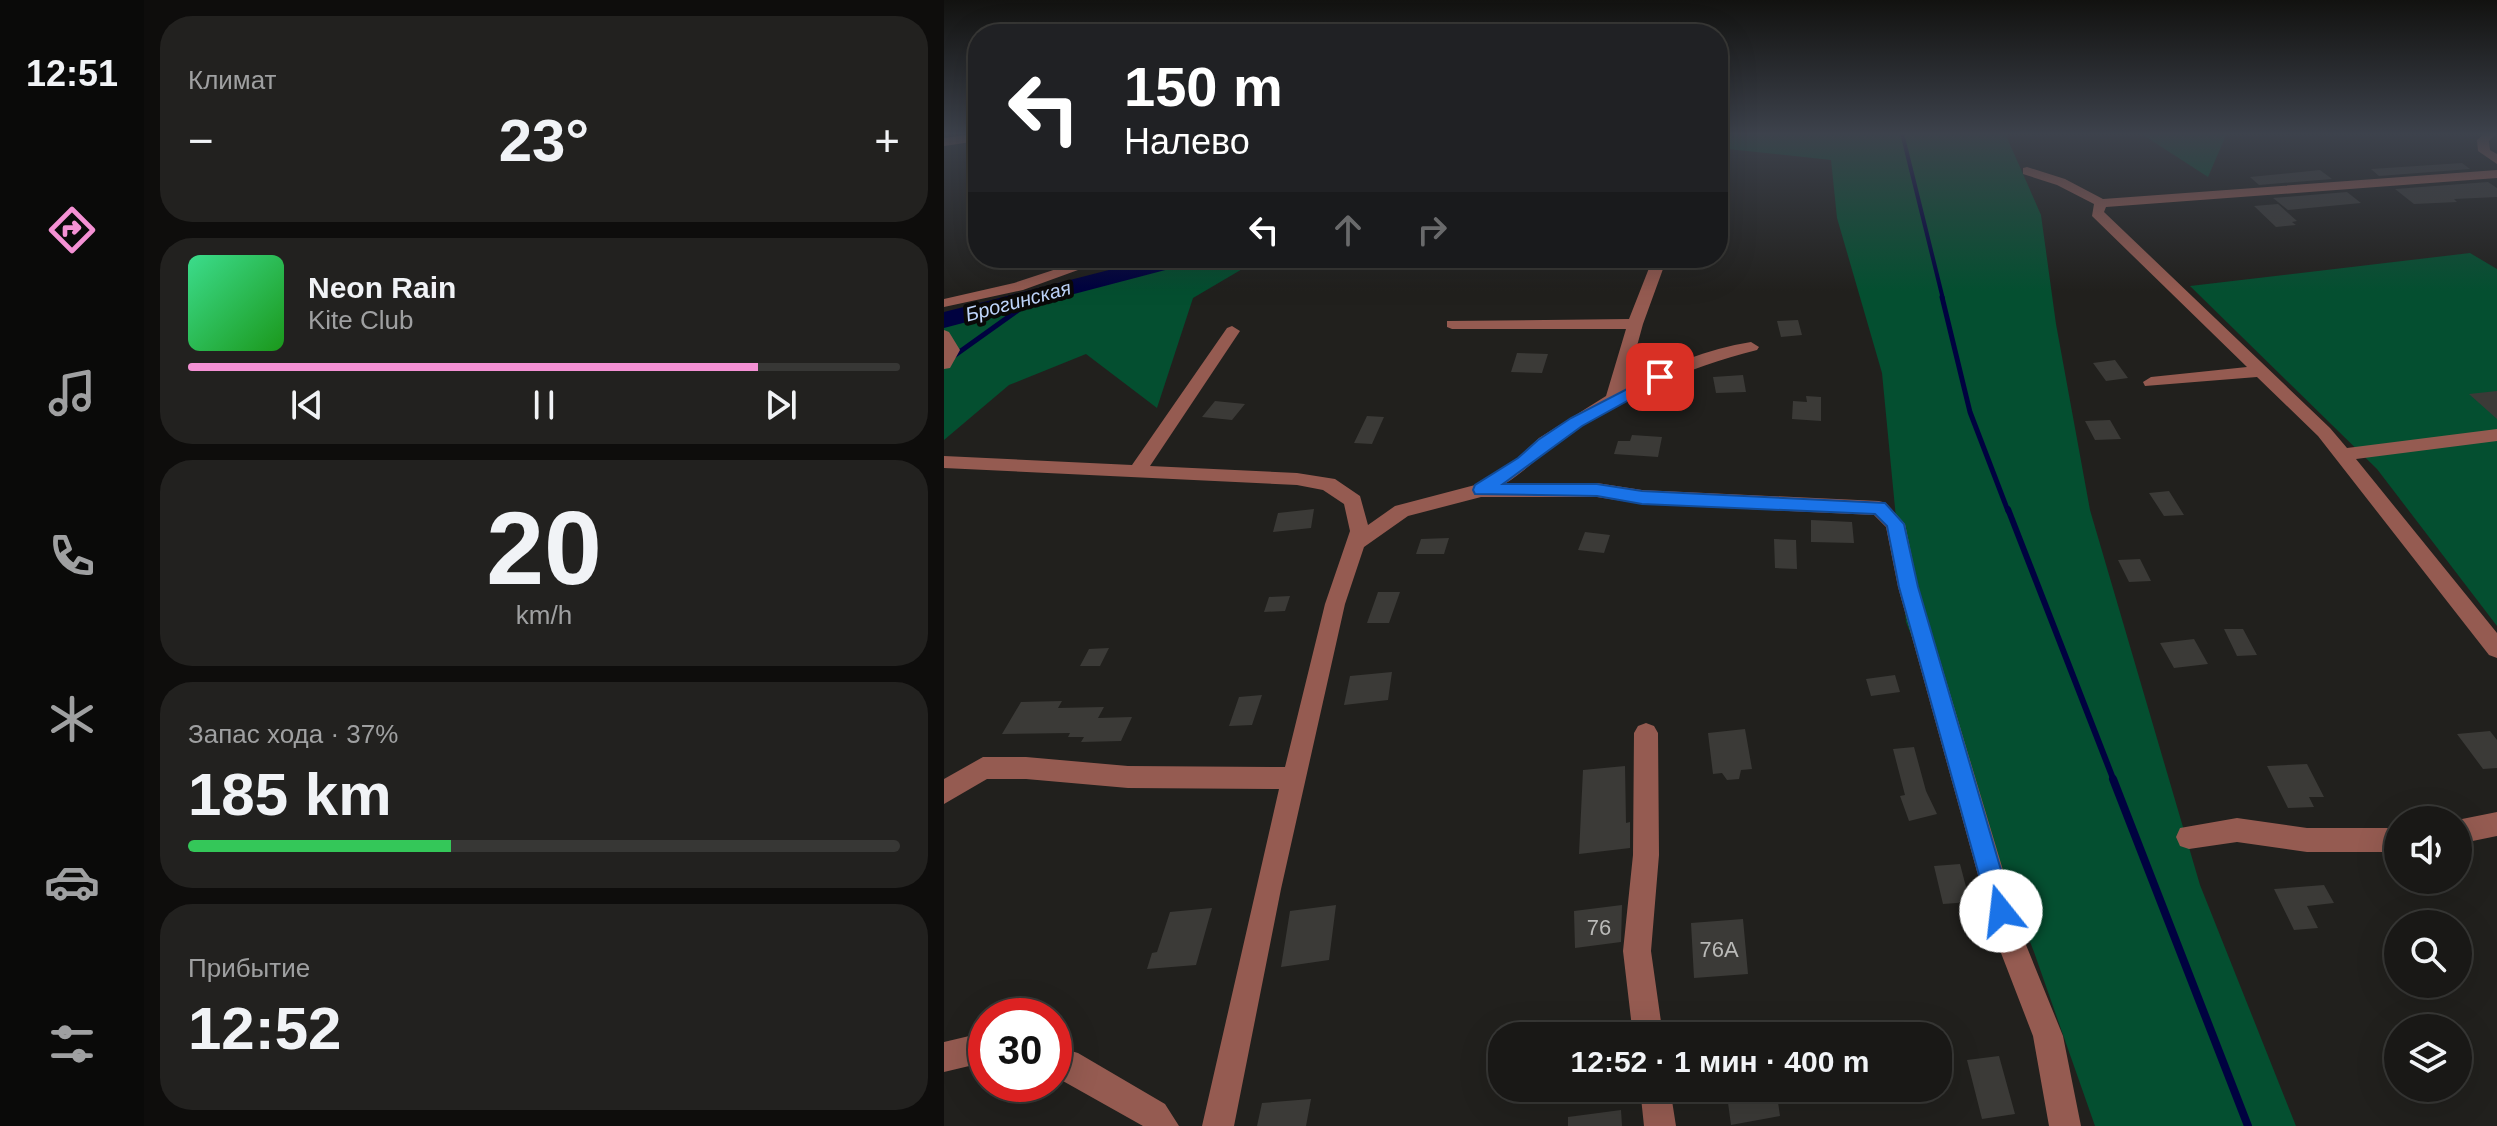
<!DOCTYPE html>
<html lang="ru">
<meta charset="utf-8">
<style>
body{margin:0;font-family:Arial,sans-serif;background:#22211f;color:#f1f3f6;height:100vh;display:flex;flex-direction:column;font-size:30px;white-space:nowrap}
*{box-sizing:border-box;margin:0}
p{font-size:26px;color:#9fa0a1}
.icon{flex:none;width:44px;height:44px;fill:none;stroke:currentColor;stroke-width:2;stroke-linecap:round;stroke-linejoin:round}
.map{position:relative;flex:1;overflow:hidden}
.sheet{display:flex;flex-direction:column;gap:16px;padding:16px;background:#0e0d0c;width:800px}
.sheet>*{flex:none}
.banner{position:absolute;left:24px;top:24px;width:760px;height:244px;border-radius:32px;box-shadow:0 8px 32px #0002,0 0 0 2px #373735;background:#202124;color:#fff;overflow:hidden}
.tools{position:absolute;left:1440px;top:806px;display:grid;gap:16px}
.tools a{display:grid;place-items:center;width:88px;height:88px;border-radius:50%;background:#191816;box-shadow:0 8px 32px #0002,0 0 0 2px #373735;font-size:40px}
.speed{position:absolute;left:24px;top:998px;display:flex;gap:16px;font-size:40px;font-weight:700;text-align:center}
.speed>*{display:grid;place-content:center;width:104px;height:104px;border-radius:50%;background:#191816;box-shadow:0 8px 32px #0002,0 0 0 2px #373735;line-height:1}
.speed .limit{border:12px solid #d22;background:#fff;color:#111}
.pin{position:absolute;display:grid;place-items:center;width:68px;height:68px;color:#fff;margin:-34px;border-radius:16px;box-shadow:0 4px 12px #0006}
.me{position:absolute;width:88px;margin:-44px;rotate:344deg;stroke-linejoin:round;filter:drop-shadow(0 0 6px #0008)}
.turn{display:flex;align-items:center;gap:28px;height:168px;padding:0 24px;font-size:36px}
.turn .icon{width:104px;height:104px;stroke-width:2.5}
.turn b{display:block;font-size:56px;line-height:68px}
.lanes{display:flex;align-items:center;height:76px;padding:0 24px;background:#0003;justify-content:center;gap:40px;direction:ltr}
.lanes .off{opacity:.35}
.big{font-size:60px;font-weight:600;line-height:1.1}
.sheet .card{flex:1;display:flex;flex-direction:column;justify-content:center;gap:12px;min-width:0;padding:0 28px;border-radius:32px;background:#22211f}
.sheet .dial{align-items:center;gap:0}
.dial b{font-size:104px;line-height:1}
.song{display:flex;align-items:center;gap:24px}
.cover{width:96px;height:96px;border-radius:12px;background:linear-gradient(135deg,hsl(150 70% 55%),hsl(120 70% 35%))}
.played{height:8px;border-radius:4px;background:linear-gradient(90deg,#f491d4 80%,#373735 80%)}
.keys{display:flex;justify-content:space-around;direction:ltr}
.heat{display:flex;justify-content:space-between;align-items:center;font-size:44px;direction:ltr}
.charge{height:12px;border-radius:6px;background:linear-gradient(90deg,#34c759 37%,#373735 0)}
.trip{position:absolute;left:544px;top:1022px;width:464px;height:80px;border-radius:32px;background:#191816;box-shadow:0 8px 32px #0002,0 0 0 2px #373735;font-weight:600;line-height:80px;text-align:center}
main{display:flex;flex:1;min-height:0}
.tab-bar{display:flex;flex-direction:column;width:144px;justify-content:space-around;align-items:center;background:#0a0a09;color:#9fa0a1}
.tab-bar .icon{width:56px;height:56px}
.tab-bar .current{color:#f491d4}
.tab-bar b{font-size:36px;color:#f1f3f6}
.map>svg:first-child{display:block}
</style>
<main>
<nav class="tab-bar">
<b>12:51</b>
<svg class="icon current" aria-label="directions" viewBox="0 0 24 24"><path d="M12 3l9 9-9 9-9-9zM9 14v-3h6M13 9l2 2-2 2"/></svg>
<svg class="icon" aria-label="music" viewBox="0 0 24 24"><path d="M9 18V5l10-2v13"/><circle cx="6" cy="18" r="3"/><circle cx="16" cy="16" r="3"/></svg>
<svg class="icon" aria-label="phone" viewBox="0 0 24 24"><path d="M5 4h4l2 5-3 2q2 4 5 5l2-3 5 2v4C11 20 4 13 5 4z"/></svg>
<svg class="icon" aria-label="climate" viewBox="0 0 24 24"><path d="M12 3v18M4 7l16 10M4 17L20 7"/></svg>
<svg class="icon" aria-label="car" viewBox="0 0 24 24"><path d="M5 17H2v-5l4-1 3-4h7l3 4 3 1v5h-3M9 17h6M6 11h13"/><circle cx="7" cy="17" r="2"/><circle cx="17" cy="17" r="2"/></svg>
<svg class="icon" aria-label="filters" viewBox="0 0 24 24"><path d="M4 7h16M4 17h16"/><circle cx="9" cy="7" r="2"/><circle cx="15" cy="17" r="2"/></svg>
</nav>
<section class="sheet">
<div class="card"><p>Климат</p>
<div class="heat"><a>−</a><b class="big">23°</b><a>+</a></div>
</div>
<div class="card">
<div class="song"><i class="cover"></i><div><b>Neon Rain</b><p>Kite Club</p></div></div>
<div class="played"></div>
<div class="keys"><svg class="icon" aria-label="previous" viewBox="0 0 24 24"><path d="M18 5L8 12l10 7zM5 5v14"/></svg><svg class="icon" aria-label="pause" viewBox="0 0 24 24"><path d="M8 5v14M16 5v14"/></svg><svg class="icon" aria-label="next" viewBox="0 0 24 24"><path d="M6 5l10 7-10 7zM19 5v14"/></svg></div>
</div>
<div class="card dial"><b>20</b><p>km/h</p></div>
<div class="card"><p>Запас хода · 37%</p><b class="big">185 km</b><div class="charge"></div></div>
<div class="card"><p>Прибытие</p><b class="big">12:52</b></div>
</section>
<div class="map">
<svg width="1553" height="1126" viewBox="0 0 1553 1126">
<rect width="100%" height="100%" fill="#21201d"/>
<!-- green -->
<path fill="#044f30" d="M774,133H1061L1097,215L1112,324L1146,510L1256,885L1352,1126H1151L1090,952L962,622L938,373L893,218L887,160L774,148Z
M1196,133H1283L1264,177Z
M1526,253L1553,269V626L1433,469L1246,286Z
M197,258H317L249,298L213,408L142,354L65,385L0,440V314L142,281Z"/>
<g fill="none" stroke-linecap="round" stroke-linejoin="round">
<!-- stream-far3 -->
<path stroke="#000240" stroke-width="4" d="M958,133L999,299"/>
<!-- stream-far2 -->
<path stroke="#000240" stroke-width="5" d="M998,297L1026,412L1064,511
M0,363L91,298"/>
<!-- stream-far1 -->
<path stroke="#000240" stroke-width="6" d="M1064,509L1170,781"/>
<!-- stream -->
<path stroke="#000240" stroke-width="8" d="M1169,779L1304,1126"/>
<!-- river -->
<path fill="#000240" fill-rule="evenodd" d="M212,258H252L248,263L0,328V312Z"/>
</g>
<!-- building -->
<path fill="#3b3a37" d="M1518,163L1526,169L1435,176L1427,169Z
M1376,170L1388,179L1315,185L1306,177Z
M1544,182L1553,188V197L1510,199L1513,202L1470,204L1451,189Z
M1403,192L1417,203L1344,210L1329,198Z
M1334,204L1353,221L1348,222L1352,225L1332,227L1310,206Z
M854,320L858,335L837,337L833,321Z
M573,353L604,354L598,373L567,372Z
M1171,360L1184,378L1162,381L1149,363Z
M799,375L802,392L772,393L769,377Z
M1553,391V419L1525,394Z
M862,396L877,397V421L848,419L849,401L863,402Z
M271,401L301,404L288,420L258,417Z
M423,416L440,417L428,444L410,443Z
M1166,420L1177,439L1151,440L1141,421Z
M688,435L718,437L714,457L670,454L674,441H686Z
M1225,491L1240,515L1220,516L1205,493Z
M370,509L367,528L329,532L334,513Z
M867,520L908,522L910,543L867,542Z
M641,532L666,535L660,553L634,550Z
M505,538L500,554H472L477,539Z
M830,539L852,540L853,569L831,568Z
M1196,559L1207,581L1185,582L1174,560Z
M434,592H456L445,623H423Z
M346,596L341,611L320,612L325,597Z
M1280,629H1299L1313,655L1293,656Z
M1250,639L1264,664L1230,668L1216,643Z
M165,648L156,666H136L145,649Z
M448,672L444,700L400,705L406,676Z
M951,675L956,692L927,696L922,679Z
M318,695L308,725L285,726L295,697Z
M118,701L114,708L160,707L154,718L188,717L177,741L137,742L140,737H124L126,733L58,734L77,702Z
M801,729L808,769L797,770L795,779L783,780L778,773L769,774L764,733Z
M1546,731L1553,740V768L1539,769L1513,734Z
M970,747L982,791L993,814L965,821L956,796L961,795L949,749Z
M1363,764L1380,797H1365L1370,807L1344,808L1323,766Z
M681,766L682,823L686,822V848L635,854L639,770Z
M1016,864L1026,902L999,904L990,866Z
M1380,885L1390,903L1363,906L1374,928L1350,930L1330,889Z
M392,905L385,960L337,967L346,911Z
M678,905L677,942L631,948L630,911Z
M268,908L252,965L203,969L208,953L213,952L226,912Z
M799,919L804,974L750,978L747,923Z
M1055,1056L1071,1114L1038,1119L1023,1060Z
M782,1088H832L836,1116L787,1125Z
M367,1099L362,1126H313L318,1103Z
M677,1110L678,1126H624V1117Z"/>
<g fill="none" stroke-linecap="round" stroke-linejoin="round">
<!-- minor -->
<path fill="#955b51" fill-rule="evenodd" d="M34,133V141L0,146V138Z
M1541,133H1553L1545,141L1546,150L1553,154V164L1534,151L1533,140Z
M1083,167L1121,179L1159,199L1553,170V178L1162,207L1160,212L1386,428L1403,448L1553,429V441L1412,459L1553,633V658L1545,655L1374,436L1313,377L1201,386L1199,382L1207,377L1303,367L1148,216L1150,204L1113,185L1079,174V168Z
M146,258H167L79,290L0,307V299L70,283Z
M709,258H723L699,324L682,386C722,366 763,349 807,342L815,347L813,350C741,368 680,396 619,438C599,452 583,470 562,483H653L698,490L935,501L942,503L961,524L974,587L1080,940L1119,1036L1137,1126H1105L1089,1036L1052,940L954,587L942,527L930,515L698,504L653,497H537L464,516L420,547L401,604L337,889L290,1126H258L335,789L184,788L82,779H43L0,804V779L39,757H82L184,766L341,767L381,604L406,531L400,504L379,490L353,485L0,468V456L188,465L283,328L288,326L296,331L206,466L353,473L391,479L416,496L424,525L451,506L531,485L573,459L595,438L662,396L682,329H508L503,327V321L685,319Z
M0,330L5,332L16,350L6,368L0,369Z
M702,723L710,726L714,733L715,855L707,951L719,1036H689L679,951L689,855L690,733L694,726Z
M1553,812V836L1514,844L1513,820Z
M1293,818L1363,828H1454V852H1363L1293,842L1245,849L1236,846L1232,837L1236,828Z
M42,1032V1062L0,1072V1042Z
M110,1046L134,1053L221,1104L235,1126H199L110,1076Z
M696,1088H726L732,1126H700Z"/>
</g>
<!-- sky -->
<linearGradient id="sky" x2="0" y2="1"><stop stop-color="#121210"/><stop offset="0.46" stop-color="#3d424c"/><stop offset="1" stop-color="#3d424c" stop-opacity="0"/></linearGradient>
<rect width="1553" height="291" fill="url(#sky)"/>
<!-- route -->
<path fill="#1a73e8" stroke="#114b97" stroke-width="2" d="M716,372L723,377L721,380L638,426L559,484H653L698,491L941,503L960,524L974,587L1069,911L1066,919L1057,923L1049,919L1045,911L955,587L943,526L931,514L698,504L653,496L531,494L529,490L531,485L574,458L594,440L627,418Z"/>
<g text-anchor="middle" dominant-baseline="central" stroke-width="8" stroke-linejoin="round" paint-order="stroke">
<!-- far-water labels -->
<g font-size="20" font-style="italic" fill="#bfd5fb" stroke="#0a0908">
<text transform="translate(74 301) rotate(-15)">Брогинская</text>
</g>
<!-- near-number labels -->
<g font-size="22" fill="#babab8">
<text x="655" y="927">76</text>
<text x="775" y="949">76А</text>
</g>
</g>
</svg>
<div class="tools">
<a><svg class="icon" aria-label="sound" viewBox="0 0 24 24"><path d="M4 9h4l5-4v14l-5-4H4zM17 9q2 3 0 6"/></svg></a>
<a><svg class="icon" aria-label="search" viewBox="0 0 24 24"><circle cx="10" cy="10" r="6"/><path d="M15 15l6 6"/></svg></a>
<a><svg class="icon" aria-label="layers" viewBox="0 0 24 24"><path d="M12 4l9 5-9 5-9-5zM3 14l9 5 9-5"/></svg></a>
</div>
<div class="speed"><div class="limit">30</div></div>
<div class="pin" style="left:716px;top:377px;background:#d93025"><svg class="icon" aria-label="arrive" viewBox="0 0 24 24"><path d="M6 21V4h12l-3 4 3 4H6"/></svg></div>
<svg class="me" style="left:1057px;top:911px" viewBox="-20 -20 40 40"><circle r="19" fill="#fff"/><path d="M0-13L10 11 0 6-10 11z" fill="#1a73e8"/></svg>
<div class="trip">12:52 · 1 мин · 400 m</div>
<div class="banner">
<div class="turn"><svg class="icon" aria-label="left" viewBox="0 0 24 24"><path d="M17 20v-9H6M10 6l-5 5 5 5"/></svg><div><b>150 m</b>Налево</div></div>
<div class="lanes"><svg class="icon" aria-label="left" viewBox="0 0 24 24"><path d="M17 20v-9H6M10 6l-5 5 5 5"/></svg><svg class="icon off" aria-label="ahead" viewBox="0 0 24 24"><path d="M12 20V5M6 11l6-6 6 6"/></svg><svg class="icon off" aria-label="right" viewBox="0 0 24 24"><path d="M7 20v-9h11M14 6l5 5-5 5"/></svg></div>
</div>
</div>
</main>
